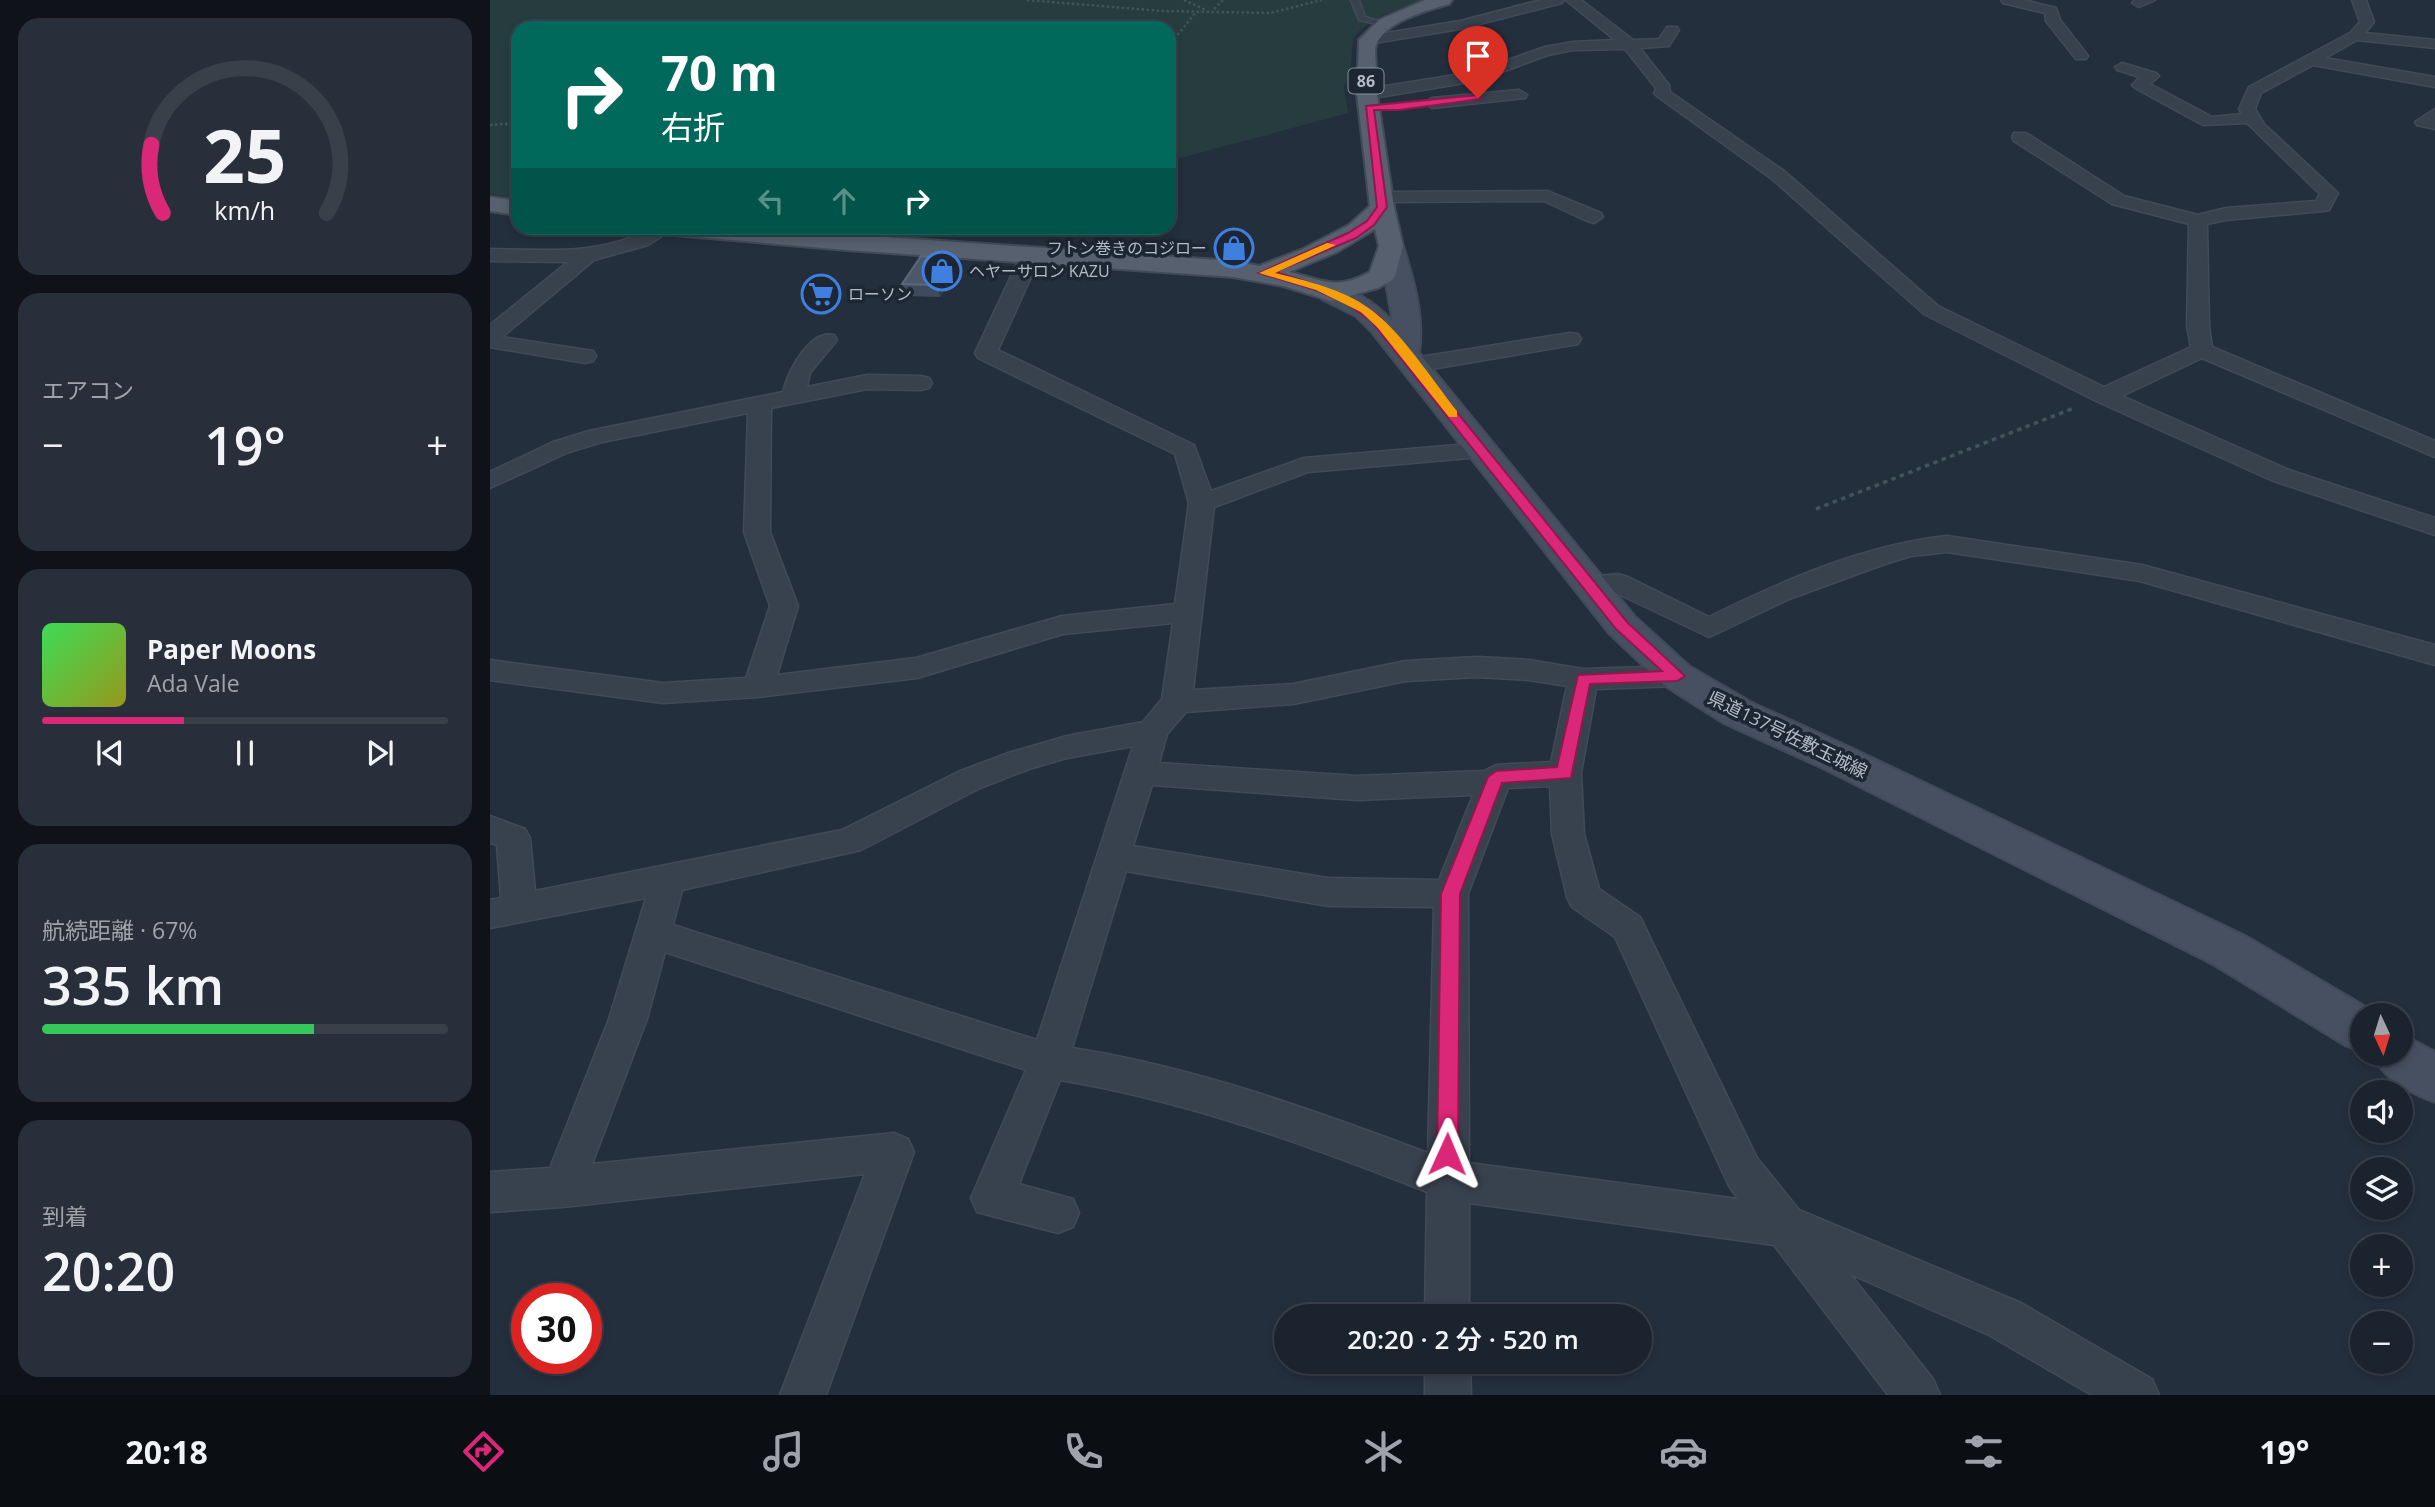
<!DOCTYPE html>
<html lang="ja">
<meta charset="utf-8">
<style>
body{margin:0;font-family:"Open Sans","Noto Sans JP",sans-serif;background:#282f3a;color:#f1f3f6;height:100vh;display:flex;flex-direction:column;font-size:26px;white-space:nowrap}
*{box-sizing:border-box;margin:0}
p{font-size:23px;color:#a0a4aa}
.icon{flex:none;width:38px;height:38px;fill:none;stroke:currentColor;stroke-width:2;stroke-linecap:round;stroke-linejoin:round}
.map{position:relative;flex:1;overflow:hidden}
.panel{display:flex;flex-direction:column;gap:18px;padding:18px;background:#0f1319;width:490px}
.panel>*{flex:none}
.banner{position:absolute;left:21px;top:21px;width:665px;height:214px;border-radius:21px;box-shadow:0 4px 10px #0003,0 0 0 2px #39404a;background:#00695c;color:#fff;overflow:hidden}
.needle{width:46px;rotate:176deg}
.buttons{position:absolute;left:1860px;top:1003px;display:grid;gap:14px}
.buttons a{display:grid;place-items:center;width:63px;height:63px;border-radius:50%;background:#1b232e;box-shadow:0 4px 10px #0003,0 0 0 2px #39404a;font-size:35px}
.speed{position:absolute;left:21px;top:1283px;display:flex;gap:14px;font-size:35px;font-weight:700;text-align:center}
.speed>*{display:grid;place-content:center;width:91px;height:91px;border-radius:50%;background:#1b232e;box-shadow:0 4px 10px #0003,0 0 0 2px #39404a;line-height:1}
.speed .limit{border:10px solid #d22;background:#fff;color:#111}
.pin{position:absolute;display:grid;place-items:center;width:60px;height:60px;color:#fff;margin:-72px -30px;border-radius:50% 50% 50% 0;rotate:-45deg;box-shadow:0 0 7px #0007}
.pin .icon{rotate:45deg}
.me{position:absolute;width:77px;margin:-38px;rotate:1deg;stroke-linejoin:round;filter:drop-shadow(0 0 5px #0008)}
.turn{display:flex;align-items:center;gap:24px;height:147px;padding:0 35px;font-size:32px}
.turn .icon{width:91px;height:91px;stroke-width:2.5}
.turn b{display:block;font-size:49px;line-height:60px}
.lanes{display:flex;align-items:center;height:66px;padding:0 35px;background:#0003;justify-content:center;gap:35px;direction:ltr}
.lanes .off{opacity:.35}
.big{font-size:52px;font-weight:600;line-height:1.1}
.panel .widget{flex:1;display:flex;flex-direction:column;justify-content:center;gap:10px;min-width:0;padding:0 24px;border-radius:21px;background:#282f3a}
.panel .dial{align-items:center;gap:0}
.dial svg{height:182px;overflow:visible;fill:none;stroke:#39404a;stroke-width:7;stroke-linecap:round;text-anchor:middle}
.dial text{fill:#f1f3f6;stroke:none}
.song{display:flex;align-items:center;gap:21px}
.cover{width:84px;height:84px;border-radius:10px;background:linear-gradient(135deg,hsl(130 70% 55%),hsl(60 70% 35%))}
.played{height:7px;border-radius:4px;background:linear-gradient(90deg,#db2777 35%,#39404a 35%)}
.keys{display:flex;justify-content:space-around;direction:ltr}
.heat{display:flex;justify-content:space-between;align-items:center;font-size:38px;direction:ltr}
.charge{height:10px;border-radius:5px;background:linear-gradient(90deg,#34c759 67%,#39404a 0)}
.trip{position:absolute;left:784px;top:1304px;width:378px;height:70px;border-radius:35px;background:#1b232e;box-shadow:0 4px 10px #0003,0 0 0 2px #39404a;font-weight:600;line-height:70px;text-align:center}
.tabs{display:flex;height:112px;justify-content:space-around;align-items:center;background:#0b0e12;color:#a0a4aa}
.tabs .icon{width:49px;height:49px}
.tabs .active{color:#db2777}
.tabs b{font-size:32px;color:#f1f3f6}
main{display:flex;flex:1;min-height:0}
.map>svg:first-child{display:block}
</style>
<main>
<section class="panel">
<div class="widget dial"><svg viewBox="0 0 100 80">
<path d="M14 69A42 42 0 1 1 86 69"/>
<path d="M14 69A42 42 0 0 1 9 39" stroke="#db2777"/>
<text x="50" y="56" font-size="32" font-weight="700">25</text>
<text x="50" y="72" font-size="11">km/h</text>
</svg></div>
<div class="widget"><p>エアコン</p>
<div class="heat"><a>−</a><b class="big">19°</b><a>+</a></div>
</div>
<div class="widget">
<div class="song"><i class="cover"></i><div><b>Paper Moons</b><p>Ada Vale</p></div></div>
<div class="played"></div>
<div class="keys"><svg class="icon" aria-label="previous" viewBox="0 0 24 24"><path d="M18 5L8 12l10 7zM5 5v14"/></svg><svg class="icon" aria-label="pause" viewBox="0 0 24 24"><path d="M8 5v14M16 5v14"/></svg><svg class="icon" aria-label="next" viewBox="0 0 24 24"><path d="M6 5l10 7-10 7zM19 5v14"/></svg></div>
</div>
<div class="widget"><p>航続距離 · 67%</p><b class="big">335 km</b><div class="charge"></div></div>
<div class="widget"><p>到着</p><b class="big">20:20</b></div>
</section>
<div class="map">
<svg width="1945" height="1395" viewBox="0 0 1945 1395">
<rect width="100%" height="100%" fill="#242f3e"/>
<!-- green -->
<path fill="#263c3f" d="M0,0H933L891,16L871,29L863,39L860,73L854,87L858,113L679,161V28H28V199L0,194Z"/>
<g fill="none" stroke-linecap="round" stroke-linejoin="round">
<defs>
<path id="service" d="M861,0H869L875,17L899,24L895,26L869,20Z"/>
<path id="minor" d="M1051,0H1074L1072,3L970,29L878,44L871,40L878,36L970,21Z
M1076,0H1091L1143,40L1169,39L1177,27H1187L1189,30L1179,46L1150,48L1179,85L1180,92L1294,171L1448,306L1614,387L1701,347L1697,326L1699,224L1622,204L1524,141L1522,137L1524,133H1536L1634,196L1708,215L1736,208L1826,201L1830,194L1757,123L1713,125L1645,88L1642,85L1650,77L1627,70L1625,67L1632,63L1666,73L1669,76L1660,84L1722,117L1752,114L1749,109L1759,87L1860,33L1870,22L1862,0H1876L1884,22L1875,33L1945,40V48L1867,40L1835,58L1945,77V87L1823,65L1771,93L1765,109L1774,124L1848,193L1839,210L1833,211L1736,220L1717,224L1719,326L1722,347L1945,441V457L1712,358L1632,396L1799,470L1945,518V535L1781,480L1606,401L1434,314L1282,179L1167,96L1164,93L1166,88L1135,49L1083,50L1058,55L987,81L877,99L869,94L877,89L984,72L1055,47L1083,42L1125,40Z
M1511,0H1534L1566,8L1570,20L1598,56L1596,59H1586L1556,21L1555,13L1513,3Z
M1645,0H1665L1649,7L1642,3Z
M1029,90L1037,95L1035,98L942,108L934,103L942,98Z
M1945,109V129L1927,125L1925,122Z
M1057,191L1111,213L1113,217L1104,223L1097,221L1054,201L891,202L882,197L891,192Z
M162,228H184L158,245L104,260L12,337L103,351L106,356L103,361L95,363L0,347V325L78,262L0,261V249C58,250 109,256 162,228Z
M541,249L551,255L508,350L704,445L721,491L814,458L991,443L999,445L1003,450L999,455L991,457L818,472L724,507L703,690L803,684L916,661L987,657L1039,660L1093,669L1187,666L1197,669L1202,676L1197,683L1187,686L1106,689L1091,773L1094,834L1109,889L1150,917L1267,1158L1309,1210L1531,1303L1662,1379L1669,1395H1602L1499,1335L1360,1274L1443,1379L1450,1395H1398L1284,1245L979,1203V1316H935L937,1192C818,1145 697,1101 570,1080L529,1184L583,1199L589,1213L583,1227L568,1233L487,1212L481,1198L536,1070L175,952L157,1019L102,1164L404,1133L418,1139L424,1152L336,1395H290L375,1174L73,1207L0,1212V1172L60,1168L119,1019L156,898L0,928V900L11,898L7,845L0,843V816L35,829L40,838L45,891L352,830L468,772L518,753L577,736L653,722L672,699L683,623L573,634L427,678L268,697L173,703L0,680V660L173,683L256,678L280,606L254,532L258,413L112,442L79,452L0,488V472L63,442L99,431L293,392C298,372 319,329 344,335L347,340L320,373L317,387L377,375L431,376L439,378L442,383L439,388L431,390L377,389L281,408L280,532L308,606L287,675L426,658L572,616L685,604L699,503L685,454L488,358L485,353L531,255ZM987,677L1039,680L1077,686L1061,762L1006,765L994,771L867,776L669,763L677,734L696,712L803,704L916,681ZM643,746L547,1040L183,925L192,890L371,850L490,788L539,769L577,758ZM662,785L867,800L983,795L949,880L838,878L643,846ZM1060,786L1062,834L1077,897L1082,907L1125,937L1239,1186L1248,1199L979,1163L978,894L1018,788ZM636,871L838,906L944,907L938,1153C823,1110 705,1067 582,1048Z
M1080,333L1088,334L1091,339L1088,344L924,372L916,370L913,365L916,360L924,358Z
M1457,536L1652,565L1945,645V665L1650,581L1457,552L1421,556L1395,564L1299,599L1219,637L1124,592L1089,590L1085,584L1089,578L1128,574L1138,577L1219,617C1294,580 1374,545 1457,536Z
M935,1362H980L981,1395H935Z"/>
<path id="secondary" d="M901,239L910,241L913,246C924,281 934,317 929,353L1145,617L1200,667L1262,703L1361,748L1755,936L1889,1015H1872V1051L1855,1045L1723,964L1333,768L1234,723L1174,685L1119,633L882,332L866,316L832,299L828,293L832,287C857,281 887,305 903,322L889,246L892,241Z
M1911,1034L1945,1052V1102C1921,1093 1892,1078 1883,1054H1911Z"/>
<path id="primary" d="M935,0H962L959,4C936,11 891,22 885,49L887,94L904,207L913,246L905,276L901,281L888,288L841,301L793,286L743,277L357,250L184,235L175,233L172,228H263L743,261L769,266L813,249L859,225L880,206L867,94L869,40L889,20ZM885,229L889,246L880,272C845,291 835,280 799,272L847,252Z
M0,197L28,201V215L0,211Z"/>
</defs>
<!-- service casing -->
<use href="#service" stroke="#414a57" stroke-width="3"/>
<!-- minor casing -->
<use href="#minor" stroke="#414a57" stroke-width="3"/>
<!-- secondary casing -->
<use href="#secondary" stroke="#414a57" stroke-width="4"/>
<!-- primary casing -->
<use href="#primary" stroke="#414a57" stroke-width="4"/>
<!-- path-far1 -->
<path stroke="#3f5557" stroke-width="2.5" stroke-dasharray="2.5 2.5" stroke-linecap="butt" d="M537,0L672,11L780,13L832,0
M694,0L716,10
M724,9L733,0
M679,52L685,46L686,37L706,12
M0,125L28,123"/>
<!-- path -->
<path stroke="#3f5557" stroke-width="3.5" stroke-dasharray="4.5 4.5" stroke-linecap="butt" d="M1326,509L1584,408"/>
<!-- service -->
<use href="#service" fill="#38414e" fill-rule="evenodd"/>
<!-- minor -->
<use href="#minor" fill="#38414e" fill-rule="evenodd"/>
<!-- secondary -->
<use href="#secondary" fill="#465061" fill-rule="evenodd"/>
<!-- primary -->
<use href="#primary" fill="#56606e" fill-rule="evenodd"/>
</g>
<!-- wall -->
<path fill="#3f4b5c" d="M468,270L450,297L416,296L412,284Z"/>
<!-- shaded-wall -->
<path fill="#2f3b4b" d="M465,258L468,270L450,297L447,285Z"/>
<!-- building -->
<path fill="#4b5868" stroke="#5c6777" stroke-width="2" d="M431,256L465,258L447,285L412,284Z"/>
<!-- route -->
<path fill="#db2777" stroke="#8e194d" stroke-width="2" d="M988,95L991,99L909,110H884L897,207L884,225L866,238L785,272C823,283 856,294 889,316L1137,622L1195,676L1187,681L1100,684L1081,778L1012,783L970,894L968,1154L965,1161L957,1164L950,1161L947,1154L951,894L998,777L1006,771L1067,767L1088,675L1172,671L1126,629L881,321L857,304L826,290L769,273L858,233L877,221L887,207L876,106Z"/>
<!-- slow -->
<path fill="#f59e0b" d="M837,243L846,245L785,273C817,281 853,289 880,309C911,331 943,381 967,411V417H959L888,328L871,312L826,290L769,273Z"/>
<!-- icons -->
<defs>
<symbol id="shop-ring" viewBox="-11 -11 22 22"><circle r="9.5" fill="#1d2633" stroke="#3f7fe0" stroke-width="1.5"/><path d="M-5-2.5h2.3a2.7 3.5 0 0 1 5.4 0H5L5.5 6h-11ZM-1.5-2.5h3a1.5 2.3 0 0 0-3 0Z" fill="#3f7fe0"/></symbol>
<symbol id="supermarket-ring" viewBox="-11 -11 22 22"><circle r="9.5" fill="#1d2633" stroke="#3f7fe0" stroke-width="1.5"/><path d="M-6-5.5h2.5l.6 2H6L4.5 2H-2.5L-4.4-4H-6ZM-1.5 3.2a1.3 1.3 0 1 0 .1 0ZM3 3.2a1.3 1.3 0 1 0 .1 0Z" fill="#3f7fe0"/></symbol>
</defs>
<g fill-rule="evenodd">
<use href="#shop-ring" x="722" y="226" width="44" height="44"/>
<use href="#shop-ring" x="430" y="249" width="44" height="44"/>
<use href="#supermarket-ring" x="309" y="272" width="44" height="44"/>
</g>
<g text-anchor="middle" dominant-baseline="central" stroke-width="7" stroke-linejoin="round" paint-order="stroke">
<!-- shield labels -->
<rect fill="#1d2633" stroke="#878f9c" stroke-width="2" x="858.5" y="68.5" width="35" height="25" rx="5"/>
<g font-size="16" font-weight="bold" fill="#b4bcc9">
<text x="876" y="81">86</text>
</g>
<!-- far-poi labels -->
<g font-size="16" fill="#b4bcc9" stroke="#1d2633" text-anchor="start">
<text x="717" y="248" text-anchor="end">フトン巻きのコジロー</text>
<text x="479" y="271">ヘヤーサロン KAZU</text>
<text x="358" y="294">ローソン</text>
</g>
<!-- street labels -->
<g font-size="18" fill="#b4bcc9" stroke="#1d2633">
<text transform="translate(1298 734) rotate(26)">県道137号佐敷玉城線</text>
</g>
</g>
</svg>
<div class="buttons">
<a><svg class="needle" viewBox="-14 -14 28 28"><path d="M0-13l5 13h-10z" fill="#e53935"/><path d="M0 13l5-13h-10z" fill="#a0a4aa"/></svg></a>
<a><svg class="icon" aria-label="sound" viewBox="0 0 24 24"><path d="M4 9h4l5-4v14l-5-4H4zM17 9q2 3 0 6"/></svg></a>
<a><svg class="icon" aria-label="layers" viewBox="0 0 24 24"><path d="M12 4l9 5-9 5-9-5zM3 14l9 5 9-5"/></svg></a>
<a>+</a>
<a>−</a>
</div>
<div class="speed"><div class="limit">30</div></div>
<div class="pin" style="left:988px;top:98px;background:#d93025"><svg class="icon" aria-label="arrive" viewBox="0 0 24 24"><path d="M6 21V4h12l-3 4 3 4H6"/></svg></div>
<svg class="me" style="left:957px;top:1154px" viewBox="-20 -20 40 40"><path d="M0-17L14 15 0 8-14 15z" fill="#db2777" stroke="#fff" stroke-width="4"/></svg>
<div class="trip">20:20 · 2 分 · 520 m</div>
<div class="banner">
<div class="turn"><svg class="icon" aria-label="right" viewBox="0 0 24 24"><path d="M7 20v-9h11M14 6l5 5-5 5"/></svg><div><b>70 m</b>右折</div></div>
<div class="lanes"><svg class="icon off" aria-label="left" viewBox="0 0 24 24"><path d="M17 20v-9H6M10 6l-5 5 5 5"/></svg><svg class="icon off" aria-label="ahead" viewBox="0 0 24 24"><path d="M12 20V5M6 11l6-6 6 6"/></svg><svg class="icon" aria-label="right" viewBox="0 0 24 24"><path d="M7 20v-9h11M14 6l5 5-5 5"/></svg></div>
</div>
</div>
</main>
<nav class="tabs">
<b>20:18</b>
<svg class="icon active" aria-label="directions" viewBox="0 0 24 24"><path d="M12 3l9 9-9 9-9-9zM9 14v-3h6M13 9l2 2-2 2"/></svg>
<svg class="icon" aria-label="music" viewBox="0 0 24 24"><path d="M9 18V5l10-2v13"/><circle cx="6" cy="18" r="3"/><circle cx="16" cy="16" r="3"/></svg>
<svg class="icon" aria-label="phone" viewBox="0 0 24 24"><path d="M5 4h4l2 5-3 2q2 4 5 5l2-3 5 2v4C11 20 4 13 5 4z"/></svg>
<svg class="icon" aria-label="climate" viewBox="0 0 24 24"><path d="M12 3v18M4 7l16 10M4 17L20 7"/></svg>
<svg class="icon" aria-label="car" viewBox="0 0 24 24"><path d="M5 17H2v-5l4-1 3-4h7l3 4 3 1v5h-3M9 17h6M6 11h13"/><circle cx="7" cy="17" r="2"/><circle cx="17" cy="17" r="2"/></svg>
<svg class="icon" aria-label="filters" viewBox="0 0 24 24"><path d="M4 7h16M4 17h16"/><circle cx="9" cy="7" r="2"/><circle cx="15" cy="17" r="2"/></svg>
<b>19°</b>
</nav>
